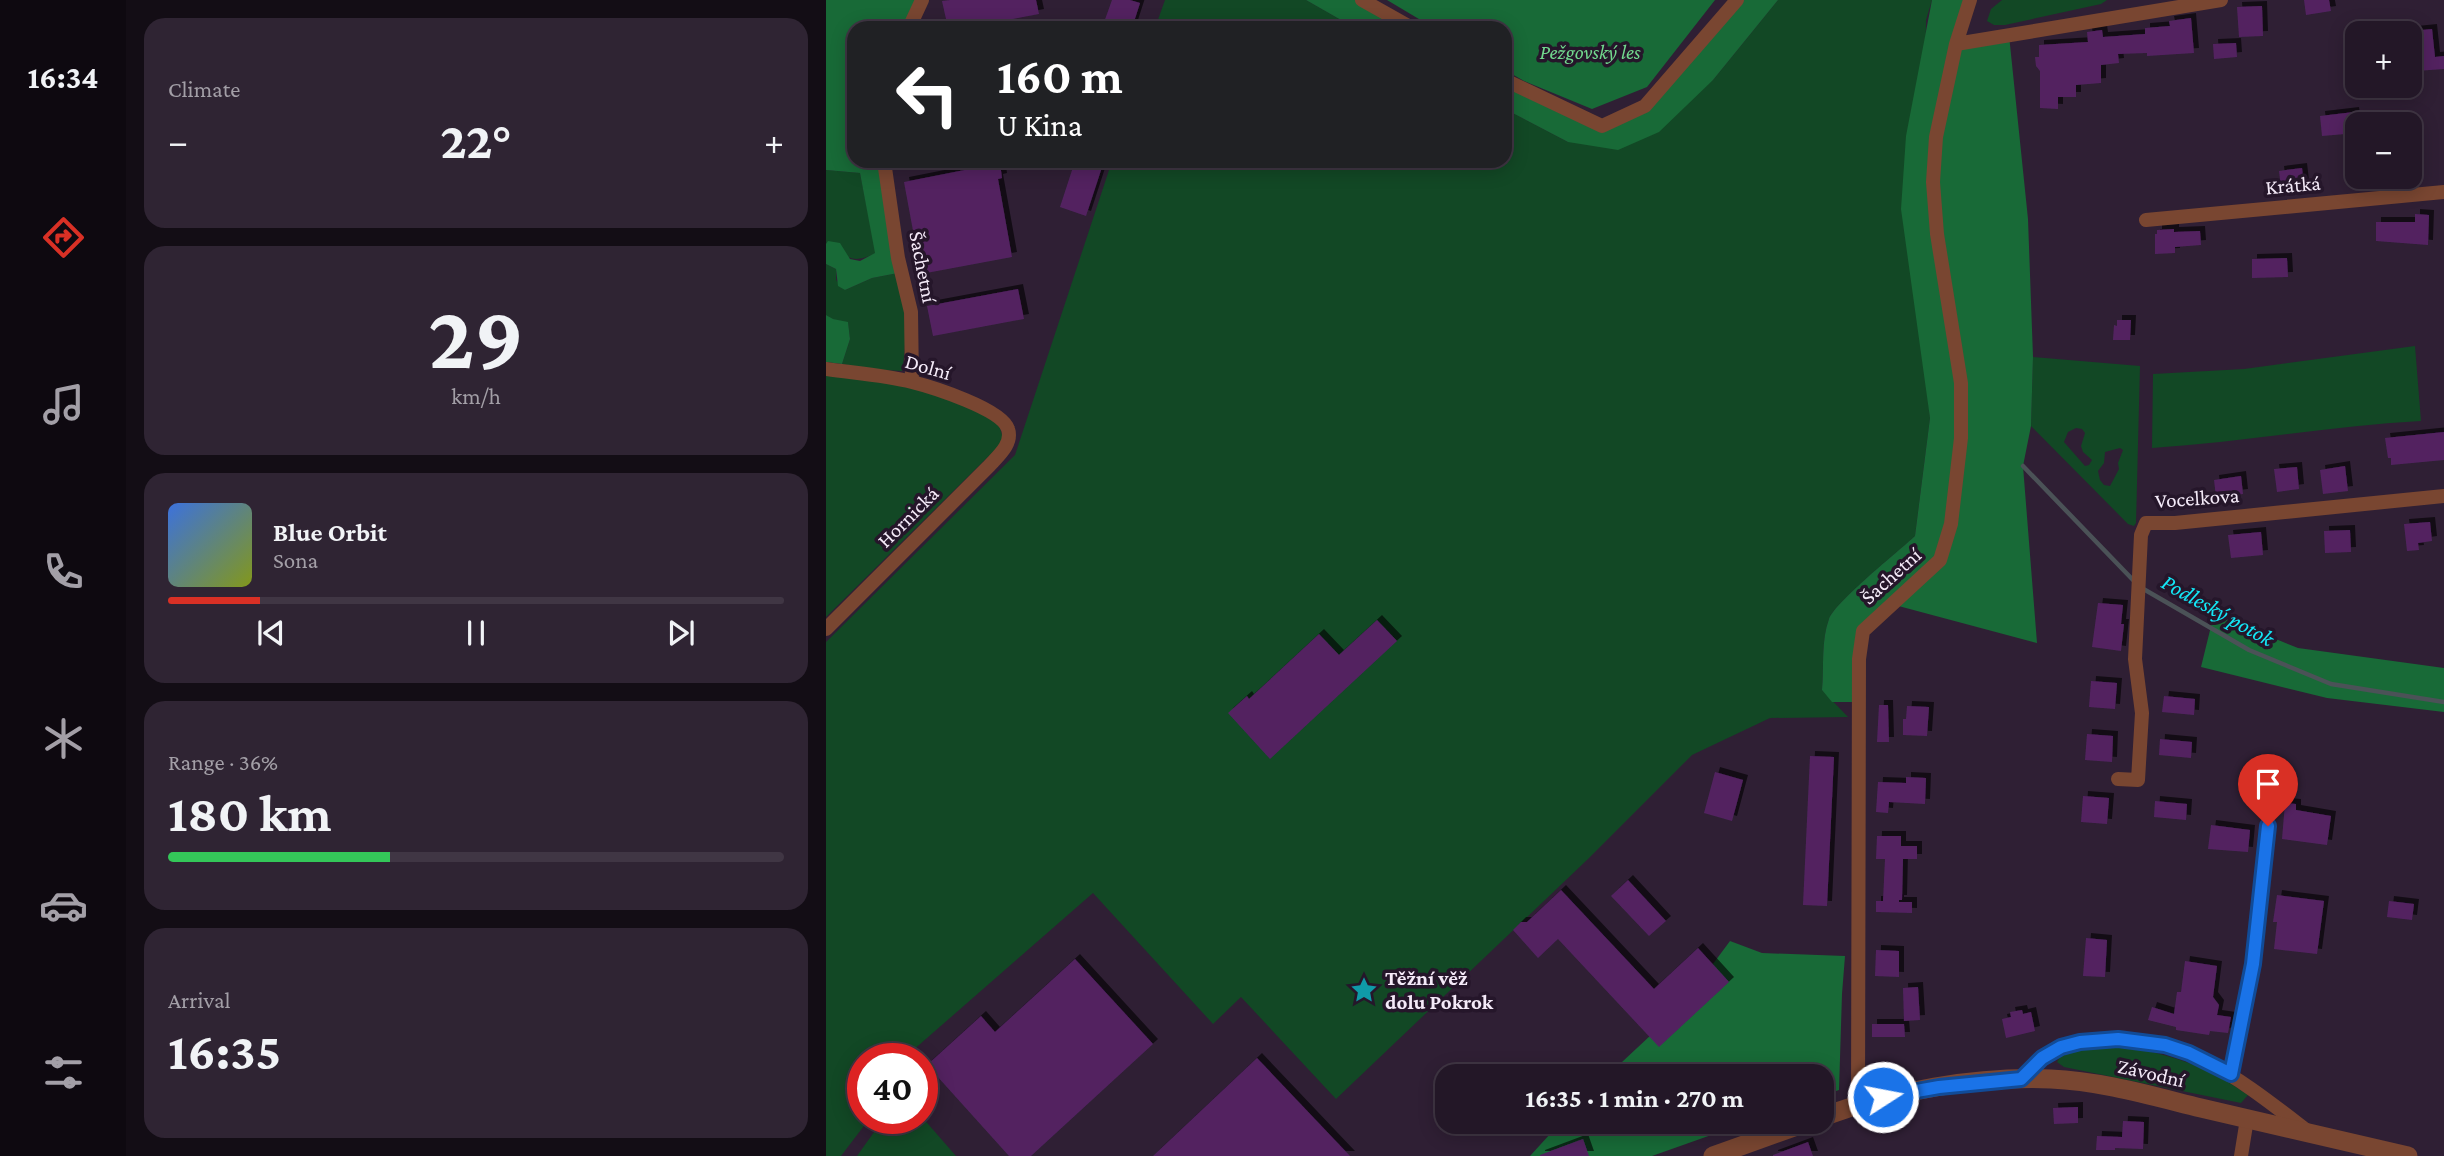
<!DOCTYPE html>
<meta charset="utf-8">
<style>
body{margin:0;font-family:"Crimson Pro",serif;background:#2f2433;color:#f1f3f6;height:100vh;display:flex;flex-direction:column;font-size:26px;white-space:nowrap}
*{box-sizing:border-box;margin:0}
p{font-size:23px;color:#a39fa7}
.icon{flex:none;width:38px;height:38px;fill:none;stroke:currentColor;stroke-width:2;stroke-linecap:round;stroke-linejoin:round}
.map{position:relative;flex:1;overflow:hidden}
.panel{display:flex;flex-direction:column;gap:18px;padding:18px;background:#130d15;width:700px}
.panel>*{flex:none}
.banner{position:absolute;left:21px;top:21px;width:665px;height:147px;border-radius:21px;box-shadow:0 4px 18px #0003,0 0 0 2px #403644;background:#202124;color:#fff;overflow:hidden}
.controls{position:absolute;left:1519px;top:21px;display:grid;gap:14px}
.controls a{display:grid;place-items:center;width:77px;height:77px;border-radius:14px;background:#231727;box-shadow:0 4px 18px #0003,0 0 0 2px #403644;font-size:35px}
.speed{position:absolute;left:21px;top:1043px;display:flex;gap:14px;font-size:35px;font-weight:700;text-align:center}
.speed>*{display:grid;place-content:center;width:91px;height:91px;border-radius:50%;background:#231727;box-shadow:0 4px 18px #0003,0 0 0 2px #403644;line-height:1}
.speed .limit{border:10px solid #d22;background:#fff;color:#111}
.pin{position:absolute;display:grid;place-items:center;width:60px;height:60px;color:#fff;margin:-72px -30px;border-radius:50% 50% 50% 0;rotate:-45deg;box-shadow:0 0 7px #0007}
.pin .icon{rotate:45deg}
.me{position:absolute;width:77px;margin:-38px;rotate:79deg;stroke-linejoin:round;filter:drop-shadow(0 0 5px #0008)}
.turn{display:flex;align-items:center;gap:24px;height:147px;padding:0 35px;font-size:32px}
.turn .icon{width:91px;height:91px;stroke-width:2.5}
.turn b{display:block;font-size:49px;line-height:60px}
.big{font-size:52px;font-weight:700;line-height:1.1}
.panel .widget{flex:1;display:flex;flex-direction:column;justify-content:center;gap:10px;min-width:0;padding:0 24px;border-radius:21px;background:#2f2433}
.panel .dial{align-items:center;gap:0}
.dial b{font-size:91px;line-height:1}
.song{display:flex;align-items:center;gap:21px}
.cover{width:84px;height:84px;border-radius:10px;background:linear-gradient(135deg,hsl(220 70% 55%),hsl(70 70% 35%))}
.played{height:7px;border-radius:4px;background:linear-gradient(90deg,#d93025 15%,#403644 15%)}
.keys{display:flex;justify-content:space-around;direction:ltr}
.heat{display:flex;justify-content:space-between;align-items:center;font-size:38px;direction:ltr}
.charge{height:10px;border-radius:5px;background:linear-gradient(90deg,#34c759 36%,#403644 0)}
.trip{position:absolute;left:609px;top:1064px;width:399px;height:70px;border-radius:21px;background:#231727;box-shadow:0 4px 18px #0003,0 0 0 2px #403644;font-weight:700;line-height:70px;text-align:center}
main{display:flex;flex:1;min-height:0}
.tab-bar{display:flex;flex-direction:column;width:126px;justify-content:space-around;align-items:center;background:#0e0910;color:#a39fa7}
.tab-bar .icon{width:49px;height:49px}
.tab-bar .active{color:#d93025}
.tab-bar b{font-size:32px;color:#f1f3f6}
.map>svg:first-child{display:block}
</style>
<main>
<nav class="tab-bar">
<b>16:34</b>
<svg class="icon active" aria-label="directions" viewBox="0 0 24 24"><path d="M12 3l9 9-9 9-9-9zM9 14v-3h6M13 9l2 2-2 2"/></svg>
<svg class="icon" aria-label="music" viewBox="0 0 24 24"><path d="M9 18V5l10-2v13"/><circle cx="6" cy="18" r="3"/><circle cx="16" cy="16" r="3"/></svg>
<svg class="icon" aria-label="phone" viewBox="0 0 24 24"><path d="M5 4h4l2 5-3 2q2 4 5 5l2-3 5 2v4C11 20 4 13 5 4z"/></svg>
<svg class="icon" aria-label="climate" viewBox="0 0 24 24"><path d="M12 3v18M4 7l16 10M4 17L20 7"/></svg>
<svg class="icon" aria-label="car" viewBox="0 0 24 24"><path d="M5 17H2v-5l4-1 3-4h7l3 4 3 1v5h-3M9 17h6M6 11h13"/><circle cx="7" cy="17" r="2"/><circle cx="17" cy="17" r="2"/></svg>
<svg class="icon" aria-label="filters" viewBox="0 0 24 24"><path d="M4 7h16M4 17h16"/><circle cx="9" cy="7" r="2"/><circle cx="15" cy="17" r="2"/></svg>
</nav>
<section class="panel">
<div class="widget"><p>Climate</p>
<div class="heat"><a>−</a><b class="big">22°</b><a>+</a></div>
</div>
<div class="widget dial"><b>29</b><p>km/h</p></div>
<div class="widget">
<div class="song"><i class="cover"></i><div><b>Blue Orbit</b><p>Sona</p></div></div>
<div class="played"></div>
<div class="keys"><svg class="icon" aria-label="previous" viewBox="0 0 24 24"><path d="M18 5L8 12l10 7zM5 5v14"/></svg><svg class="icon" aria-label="pause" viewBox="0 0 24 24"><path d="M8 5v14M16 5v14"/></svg><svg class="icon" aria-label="next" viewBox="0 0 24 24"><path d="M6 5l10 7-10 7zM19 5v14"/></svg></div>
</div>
<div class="widget"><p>Range · 36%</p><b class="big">180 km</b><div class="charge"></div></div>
<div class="widget"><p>Arrival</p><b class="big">16:35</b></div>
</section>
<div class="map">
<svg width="1618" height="1156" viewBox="0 0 1618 1156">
<defs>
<filter id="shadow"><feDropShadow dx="5" dy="-5" stdDeviation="0" flood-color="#0009"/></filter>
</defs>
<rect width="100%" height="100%" fill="#2f1f34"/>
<!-- green -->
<path fill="#124825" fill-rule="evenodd" d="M339,0H480L529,28H329Z
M952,0H1106L1100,20L1096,340L1104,418L1089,536C1073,551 1009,602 1003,619C995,640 998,667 996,690L1022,717L944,718L866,755L762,859L510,1099L415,997L387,1024L267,893L77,1059H37V1118H44L15,1156H0V642L189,455L286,161H679V109L742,142L887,80Z
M1176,0H1281L1275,4L1179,25H1168L1161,21L1165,9Z
M0,170L34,173L50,253C25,265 22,257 0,244Z
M0,264L10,269V280L19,290L46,278L72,273C79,305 82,338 76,371L41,369L16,364L24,339L22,323L6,319L0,315Z
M1589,346L1595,421C1505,426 1416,442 1326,448L1327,374L1418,369Z
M1207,357L1314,366L1310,523L1308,526L1302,524L1205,426ZM1250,428L1256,429L1259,433L1255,446L1257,452L1266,460L1263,465L1259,466L1238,442L1242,432ZM1294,448L1297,450L1292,463L1293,469L1284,486L1278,485L1274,480L1272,471L1278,463L1279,452Z
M0,369L137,400L173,425L178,441L0,617Z
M1296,1047C1343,1053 1383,1067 1422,1095L1415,1103L1238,1067L1231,1062L1235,1055L1256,1049Z
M96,1117L130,1156H31L58,1118Z"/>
<!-- forest -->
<path fill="#186a37" d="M0,0H101L88,28H28V161H57L72,273L46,278L19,290L12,286L10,269L0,264V244L2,241L14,243L24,259L34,261L49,253L34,173L0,170Z
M480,0H536L586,28H529Z
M561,0H889L821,87L766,109L698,81L679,70V28H608Z
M911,0H952L887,80L833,132L792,150L742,142L679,109V80L776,125L819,106Z
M1106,0H1144L1130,43L1183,35L1202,219L1207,357L1205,426L1197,466L1211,643L1065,604L1037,631L1033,702H1006L996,690C998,667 995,640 1003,619C1009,602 1073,551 1089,536L1104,418L1075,209L1080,136Z
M0,315L7,319L22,322L24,339L16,364L0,362Z
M1388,614L1472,648L1618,668V712L1501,698L1375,667Z
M904,941L936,953L1019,956L1016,994L1013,1090L996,1096V1076H781L855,1007Z
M735,1122H922L826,1156H704Z"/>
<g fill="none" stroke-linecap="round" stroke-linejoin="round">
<!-- stream -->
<path stroke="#4b5257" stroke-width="4.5" d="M1197,466L1308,581
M1314,587L1423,650L1505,684L1618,702"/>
</g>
<!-- building -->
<path fill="#522361" filter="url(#shadow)" d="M124,0H210L213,14L138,28H122L116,1Z
M286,0H304L314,3L306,28H276Z
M1478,0H1503L1505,11L1480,15Z
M1436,6L1437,36L1413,37L1411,7Z
M1365,18L1368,53L1321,56V53L1292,54L1293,63L1275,65V83L1250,85V97H1232V109L1214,108V71L1210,66L1209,57H1213V45L1262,42L1261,32L1276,30L1277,37L1319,34V28L1344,26L1343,21Z
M1606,29L1609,57L1618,56V69L1590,71L1586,31Z
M1410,43L1411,57L1388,59L1387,44Z
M1528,112L1531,133L1496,136L1494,116Z
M249,161H278L260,216L234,207Z
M174,163L176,178L172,179L186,257L95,274L78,182Z
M1476,168L1479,193L1456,196L1453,171Z
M1589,214L1603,215L1602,245L1550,241V222H1589Z
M1348,229V232L1374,231L1375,245L1349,247V253L1329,254V234H1331V230Z
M1461,258L1462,277L1426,278V259Z
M192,289L198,319L107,336L101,306Z
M1291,320H1305L1304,340H1287L1288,325L1291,326Z
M1618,432V460L1565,465V458H1562L1559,438Z
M1519,466L1522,491L1497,494L1494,470Z
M1471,467L1473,489L1451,492L1448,469Z
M1415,476L1417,494L1390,497L1388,480Z
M1604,522L1606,541L1592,543L1593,550L1581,551L1578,524Z
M1524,530L1525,552L1499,553L1498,531Z
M1435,532L1437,555L1405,558L1402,535Z
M1272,603L1297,605L1295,624H1298L1295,651L1266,647Z
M551,620L571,641L444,759L402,713L421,696L423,699L493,634L513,655Z
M1265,681L1291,683L1289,709L1263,707Z
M1338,696L1369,699L1368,715L1336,712Z
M1053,705H1062L1063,742H1051Z
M1081,706L1103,707L1101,736L1077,735V719H1080Z
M1261,734L1287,736L1286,762L1259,760Z
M1334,739L1366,742L1365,758L1333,755Z
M984,756L1008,757L1001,906L977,905Z
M889,772L917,780L906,821L878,813Z
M1080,777L1100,778L1099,804L1063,802L1062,813L1050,812L1052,782L1080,783Z
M1257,796L1283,798L1281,824L1255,822Z
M1329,801L1361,804L1360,820L1328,817Z
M1459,803L1470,804V810L1505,816L1501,845L1456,839Z
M1385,825L1424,830L1422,852L1382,849Z
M1051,836H1075V846H1091V859H1077L1076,900H1073V902H1086V913L1050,912V901H1057L1059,859H1050Z
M802,880L840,921L823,936L785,896Z
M735,890L828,989L872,948L903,982L833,1047L732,939L712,958L687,930L695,922H701Z
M1451,895L1498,901L1491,954L1448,949L1451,922H1447Z
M1563,901L1588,904L1586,920L1561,917Z
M1260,938L1281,940L1279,977L1257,976Z
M1050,950L1073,951V977L1049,976Z
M249,959L327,1044L205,1156H183L101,1065L155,1016L169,1032Z
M1359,961L1391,966L1387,997L1393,1005L1391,1015L1405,1017L1402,1033L1384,1031L1383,1035L1350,1030V1027L1322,1020L1326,1007L1348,1014L1351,992H1355Z
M1092,987L1094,1020L1078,1021L1077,988Z
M1196,1010L1197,1014L1205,1012L1209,1031L1180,1038L1176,1019L1185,1017L1184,1012Z
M1046,1024H1078L1079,1037H1046Z
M431,1058L524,1156H327Z
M1252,1107V1123L1228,1124L1227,1108Z
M1297,1121L1318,1122L1317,1149L1289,1148V1150H1270L1271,1136L1296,1137Z
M757,1139L763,1156H714V1155Z
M982,1142L987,1156H947V1155Z"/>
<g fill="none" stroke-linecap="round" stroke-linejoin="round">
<!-- minor -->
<path stroke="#794631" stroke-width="14" d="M536,0L586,28
M83,28L96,0
M1130,44L1395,0
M679,80L776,126L819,106L911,0
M58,161L72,258L85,312L86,382
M1320,220L1618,192
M0,369C28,373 59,375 86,382C106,387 176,409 182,429C187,444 172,456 163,466L0,629
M1292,779L1312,780L1316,713L1309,659L1315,535L1320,523H1349L1618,496
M1405,1074L1427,964L1442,826
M1195,1079C1216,1054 1237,1044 1269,1041C1356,1031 1415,1080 1480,1130
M1032,1104L1033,659L1037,631L1114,560L1125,524L1135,438V383L1111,234L1107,182L1110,137L1130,44L1144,0
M1415,1156L1421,1119"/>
<!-- tertiary -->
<path stroke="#794631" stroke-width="19" d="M996,1117C1068,1091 1148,1076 1225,1079C1275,1081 1326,1096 1375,1108C1444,1124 1513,1140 1582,1156
M887,1156L982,1122"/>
</g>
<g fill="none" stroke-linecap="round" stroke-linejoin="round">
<defs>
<path id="route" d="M1057,1097L1113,1087L1195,1079L1216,1058L1235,1047L1254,1042L1292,1039L1339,1045L1363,1053L1405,1074L1427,964L1442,826"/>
</defs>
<!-- route casing -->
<use href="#route" stroke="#114b97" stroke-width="18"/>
<!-- route -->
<use href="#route" stroke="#1a73e8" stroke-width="12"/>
</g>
<!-- icons -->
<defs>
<symbol id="sight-bare" viewBox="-9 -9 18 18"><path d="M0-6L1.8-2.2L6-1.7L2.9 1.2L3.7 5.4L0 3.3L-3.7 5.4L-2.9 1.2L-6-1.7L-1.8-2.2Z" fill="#0f9aa8" stroke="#25162a" stroke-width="2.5" paint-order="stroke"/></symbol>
</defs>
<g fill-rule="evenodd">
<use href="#sight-bare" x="519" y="971" width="38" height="38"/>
</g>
<g text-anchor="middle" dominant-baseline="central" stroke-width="7" stroke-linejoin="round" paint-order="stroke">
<!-- park labels -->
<g font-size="21" font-style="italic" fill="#72d88e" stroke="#25162a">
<text x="764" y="52">Pežgovský les</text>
</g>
<!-- street labels -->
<g font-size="21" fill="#f4eaf8" stroke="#25162a">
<text transform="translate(1467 185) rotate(-5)">Krátká</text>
<text transform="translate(97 267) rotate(79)">Šachetní</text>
<text transform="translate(102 367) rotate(16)">Dolní</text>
<text transform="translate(1371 498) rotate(-4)">Vocelkova</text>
<text transform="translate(82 517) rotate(-45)">Hornická</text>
<text transform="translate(1065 576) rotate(-42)">Šachetní</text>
<text transform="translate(1325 1073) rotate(13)">Závodní</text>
</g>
<!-- poi labels -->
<g font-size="21" font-weight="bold" fill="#f4eaf8" stroke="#25162a" text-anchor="start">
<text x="559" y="978">Těžní věž<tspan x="559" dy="24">dolu Pokrok</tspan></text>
</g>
<!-- water labels -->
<g font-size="23" font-style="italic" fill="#13e7f6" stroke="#25162a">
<text transform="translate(1392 610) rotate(29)">Podleský potok</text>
</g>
</g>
</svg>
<div class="controls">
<a>+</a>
<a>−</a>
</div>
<div class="speed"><div class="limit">40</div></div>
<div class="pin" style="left:1442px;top:826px;background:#d93025"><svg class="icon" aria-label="arrive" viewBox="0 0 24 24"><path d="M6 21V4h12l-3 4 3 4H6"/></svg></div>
<svg class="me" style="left:1057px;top:1097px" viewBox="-20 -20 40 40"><circle r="17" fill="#1a73e8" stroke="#fff" stroke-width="3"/><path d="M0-11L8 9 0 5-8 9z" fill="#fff"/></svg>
<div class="trip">16:35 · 1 min · 270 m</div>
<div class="banner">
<div class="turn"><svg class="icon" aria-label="left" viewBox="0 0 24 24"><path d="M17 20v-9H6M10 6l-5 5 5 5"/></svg><div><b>160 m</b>U Kina</div></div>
</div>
</div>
</main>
